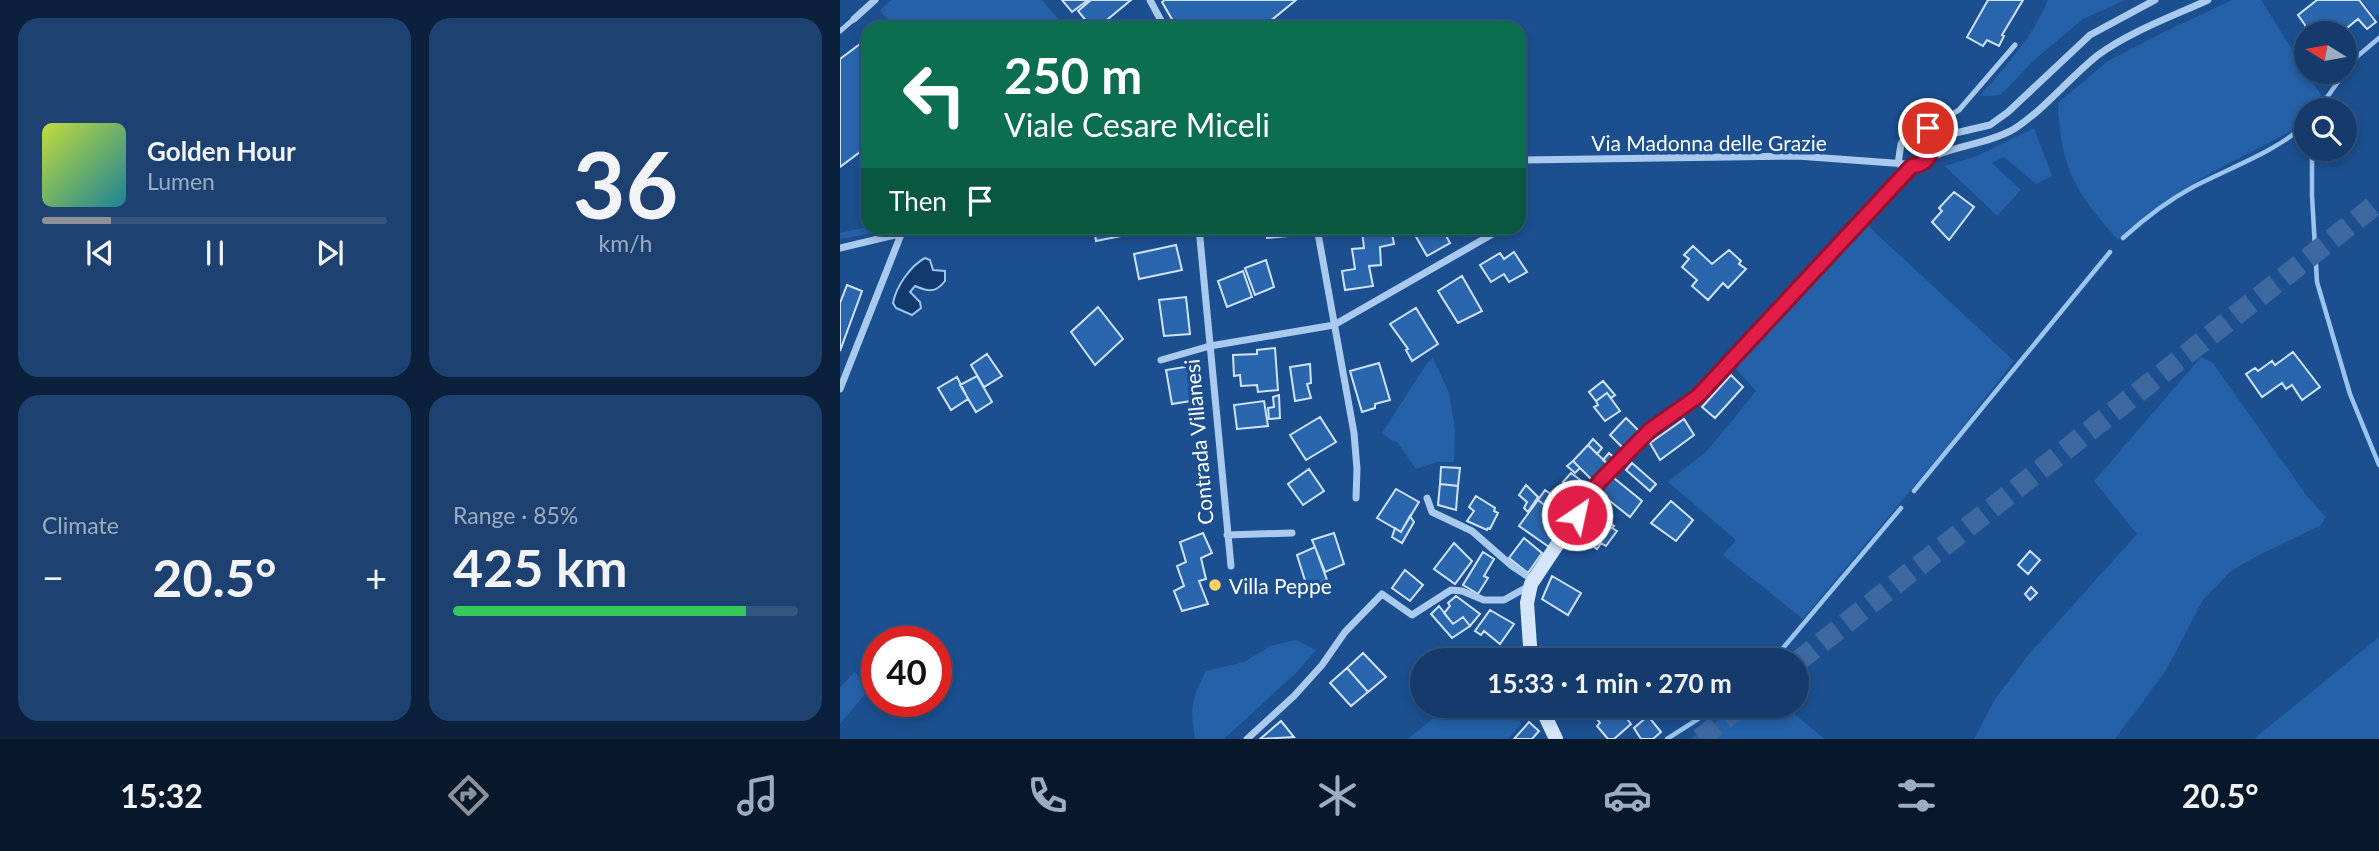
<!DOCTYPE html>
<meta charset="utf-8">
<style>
body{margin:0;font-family:Lato,sans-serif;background:#1d4271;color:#f1f3f6;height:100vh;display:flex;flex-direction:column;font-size:26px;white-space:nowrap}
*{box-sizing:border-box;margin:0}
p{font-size:23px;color:#9dadc1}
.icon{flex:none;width:38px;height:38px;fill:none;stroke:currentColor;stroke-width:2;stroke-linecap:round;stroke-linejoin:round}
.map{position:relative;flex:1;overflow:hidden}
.panel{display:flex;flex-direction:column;gap:18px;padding:18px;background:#0b203b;width:840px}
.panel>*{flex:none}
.guide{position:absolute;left:21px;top:21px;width:665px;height:214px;border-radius:21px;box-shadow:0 4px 10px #0003,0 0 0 2px #33557e;background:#0b6e4f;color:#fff;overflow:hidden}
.needle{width:46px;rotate:281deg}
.controls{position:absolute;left:1454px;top:21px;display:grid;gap:14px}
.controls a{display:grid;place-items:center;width:63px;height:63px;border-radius:50%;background:#143b6b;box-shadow:0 4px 10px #0003,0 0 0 2px #33557e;font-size:35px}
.speed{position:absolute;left:21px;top:626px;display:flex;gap:14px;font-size:35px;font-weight:700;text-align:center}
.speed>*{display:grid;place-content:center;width:91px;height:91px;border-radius:50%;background:#143b6b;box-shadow:0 4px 10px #0003,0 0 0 2px #33557e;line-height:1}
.speed .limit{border:10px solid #d22;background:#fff;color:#111}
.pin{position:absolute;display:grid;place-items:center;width:60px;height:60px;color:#fff;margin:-30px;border:4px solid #fff;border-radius:50%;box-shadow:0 2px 7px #0007}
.me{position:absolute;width:77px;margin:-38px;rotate:34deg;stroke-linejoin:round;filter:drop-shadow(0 0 5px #0008)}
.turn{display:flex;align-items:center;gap:24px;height:147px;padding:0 28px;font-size:32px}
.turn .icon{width:91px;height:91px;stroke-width:2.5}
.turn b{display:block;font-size:49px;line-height:60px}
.then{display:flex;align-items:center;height:66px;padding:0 28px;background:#0003;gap:14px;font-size:26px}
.big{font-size:52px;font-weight:700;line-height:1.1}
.panel .widget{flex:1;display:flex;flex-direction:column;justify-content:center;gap:10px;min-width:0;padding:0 24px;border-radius:21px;background:#1d4271}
.panel .dial{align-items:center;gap:0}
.dial b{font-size:91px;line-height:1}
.song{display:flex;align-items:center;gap:21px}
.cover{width:84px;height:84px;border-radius:10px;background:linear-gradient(135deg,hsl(70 70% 55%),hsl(190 70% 35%))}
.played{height:7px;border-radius:4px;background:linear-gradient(90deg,#8c9099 20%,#33557e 20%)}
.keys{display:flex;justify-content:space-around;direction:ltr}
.heat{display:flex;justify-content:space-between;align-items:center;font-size:38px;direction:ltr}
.charge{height:10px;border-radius:5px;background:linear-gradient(90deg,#34c759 85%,#33557e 0)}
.panel .tiles{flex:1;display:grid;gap:18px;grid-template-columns:repeat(2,1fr)}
.trip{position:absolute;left:570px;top:648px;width:399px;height:70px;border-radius:35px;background:#143b6b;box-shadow:0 4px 10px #0003,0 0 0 2px #33557e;font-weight:700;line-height:70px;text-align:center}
.tabs{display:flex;height:112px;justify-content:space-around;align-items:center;background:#08182b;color:#9dadc1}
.tabs .icon{width:49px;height:49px}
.tabs .current{color:#8c9099}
.tabs b{font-size:32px;color:#f1f3f6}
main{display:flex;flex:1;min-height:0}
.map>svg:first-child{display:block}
</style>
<main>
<section class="panel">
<div class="tiles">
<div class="widget">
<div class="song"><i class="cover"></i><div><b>Golden Hour</b><p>Lumen</p></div></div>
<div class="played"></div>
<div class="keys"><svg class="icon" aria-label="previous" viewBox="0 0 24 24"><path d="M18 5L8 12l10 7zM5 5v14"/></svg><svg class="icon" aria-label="pause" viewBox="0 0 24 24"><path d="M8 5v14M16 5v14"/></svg><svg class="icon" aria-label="next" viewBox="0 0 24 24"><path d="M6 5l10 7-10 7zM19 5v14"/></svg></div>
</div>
<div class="widget dial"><b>36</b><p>km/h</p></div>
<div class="widget"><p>Climate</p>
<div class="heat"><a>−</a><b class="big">20.5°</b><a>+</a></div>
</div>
<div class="widget"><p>Range · 85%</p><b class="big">425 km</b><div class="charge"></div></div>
</div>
</section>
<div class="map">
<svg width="1539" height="739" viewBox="0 0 1539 739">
<rect width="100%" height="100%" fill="#1b4f8f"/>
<!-- green -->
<path fill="#2461a8" d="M52,0H202L226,28H54L40,10Z
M1208,0H1285L1243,19L1192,62L1161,95L1140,96C1167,65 1192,38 1208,0Z
M1392,0H1421L1481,95L1471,110H1466V116L1455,129C1393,162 1328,190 1278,240C1236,193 1220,168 1218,103L1268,61L1320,34Z
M1521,0H1539V14L1535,17Z
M1194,128L1212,176L1196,184L1164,157L1152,163L1181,190L1157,216L1105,166L1137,156Z
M1075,132L1089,133L1091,137L1086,152L1077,154L1067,150L1070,136Z
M1027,225L1174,361L1106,448L963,619L883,555L896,540L828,482L868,450L916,391L895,368Z
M28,227V228H62L0,239V233Z
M1361,357L1373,363L1466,495L1486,517L1481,525L1417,556L1391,571L1363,600L1325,672L1275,739H1134L1155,699L1189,654L1297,534L1254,481Z
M593,358L609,393L615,430L614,462H597L576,469L557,442L551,440L542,433L588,362Z
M1539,637V739H1416L1415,738Z
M456,640L476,650L456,673L384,739H355C350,708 351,698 366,671L404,662L430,646Z
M14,672L31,687L0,724V688Z
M609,705H667L682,724L668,739H568Z
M900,705H943L985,739H850Z"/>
<!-- water -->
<path fill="#123a6d" stroke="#9cc4f0" stroke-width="2" d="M85,258L90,260L93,270L105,271V281C95,294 87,291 75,286L70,292L80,302L81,308L72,315L56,308L53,303C56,287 70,266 85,258Z"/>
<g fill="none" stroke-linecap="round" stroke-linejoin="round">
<!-- stream -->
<path stroke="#9cc4f0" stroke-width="4.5" d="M1505,71L1513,60L1539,38
M1478,110L1505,72
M1472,149V196L1477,282L1510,394L1539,465
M1283,238C1305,218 1327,201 1353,187C1391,167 1434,153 1466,124
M1074,491L1270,252
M933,660L1061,508
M827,739L880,705"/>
</g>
<!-- building -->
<path fill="#2a66ad" stroke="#cfe3fa" stroke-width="2" d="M222,0H248L232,12Z
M251,0H291L257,28H252L238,11Z
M325,0H456L422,28H337L322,2Z
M1148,0H1183L1162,35L1164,36L1159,46L1147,40L1143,46L1127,37Z
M1477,0H1519L1536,22L1527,29L1518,19L1507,28L1512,35L1505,41V33L1466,34L1465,25L1458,15Z
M28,38V146L0,167V59Z
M1114,192L1134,207L1109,240L1092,222L1102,211L1099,208Z
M254,228H300L301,232L256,241Z
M426,228H456L457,235L427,238Z
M509,228H551L554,244L540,247L541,265L529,266L533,286L505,290L502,271L515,269L512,249L524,248L522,231L510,233Z
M571,228H602L610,243L587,256Z
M621,228H640L625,236Z
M336,245L342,270L299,279L294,254Z
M853,246L872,264L889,250L901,261L899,264L906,269L888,288L883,283L868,300L852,286L857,280L842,267L849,259L844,255Z
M674,252L687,272L669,282L664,274L651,282L640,265L660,253L664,259Z
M426,260L434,287L415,295L405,268Z
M403,271L412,297L387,307L378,281Z
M622,276L642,311L618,323L598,291Z
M7,285L22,291L0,351V303Z
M346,297L350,334L324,336L319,300Z
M258,307L283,339L255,365L231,332Z
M576,308L598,344L572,361L566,350L568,349L550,324Z
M435,348L438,390L418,392L417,385L401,386L400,375L394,376L393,355L417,354V350Z
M1453,352L1480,387L1462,400L1452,385L1446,389L1442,383L1422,397L1406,374L1415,368L1418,371L1432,361L1435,365Z
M147,354L162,376L144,387L131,365Z
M539,363L550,400L535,404V408L522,412L510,371Z
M470,364L471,383L467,384L471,398L455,401L450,367Z
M351,366L357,400L332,404L326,370Z
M891,375L903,387L875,418L862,407Z
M137,376L152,402L136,412L120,385Z
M117,377L128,399L111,410L98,388Z
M763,381L775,395L771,398L767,393L756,401L749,392Z
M767,393L780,411L765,421L754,407L758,405L756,401Z
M439,395L440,418L429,419L428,408L434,407L433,397Z
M424,401L428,426L397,429L394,405Z
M480,417L496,442L466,460L450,435Z
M786,418L800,432L783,448L770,435Z
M844,419L854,435L820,460L810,443Z
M753,439L762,448L757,454L748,445Z
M748,445L771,467L755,483L733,461Z
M769,453L777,460L771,467L763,460Z
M733,461L740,468L735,473L727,466Z
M792,463L816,484L810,491L786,470Z
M601,467L620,468L618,486L600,484Z
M469,469L484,491L463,505L448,484Z
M731,473L747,485L739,495L723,482Z
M769,474L802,501L790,517L756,490Z
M600,484L618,486L616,510L598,505Z
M686,485L698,497L688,512L684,508L687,502L679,495Z
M556,489L579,502L561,532L537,518Z
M705,490L714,496L717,492L726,499L715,513L698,500Z
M636,496L655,508L654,511L658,513L650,529L648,528L647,530L627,521L634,511L629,507Z
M698,500L715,513L712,517L725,526L709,547L679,526Z
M831,501L853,520L836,541L811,523Z
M754,512L774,526L772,528L777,531L766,546L761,543L757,549L739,536Z
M570,516L574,522L562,543L552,537L555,528L561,532Z
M363,533L372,553L361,558L366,579L359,581L368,604L342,611L334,591L344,586L337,566L346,562L340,542Z
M494,533L504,564L485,572L472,540Z
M684,538L702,553L688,573L669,558Z
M614,543L632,561L615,584L594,569Z
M475,547L487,580L467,587L457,555Z
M1190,551L1200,560L1188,574L1178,565Z
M643,552L654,559L644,576L648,578L638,594L623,585Z
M565,570L583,585L570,601L552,588Z
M712,576L741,593L728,615L702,599Z
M1191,587L1197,593L1190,600L1185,594Z
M616,596L640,614L630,626L623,617L613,624L604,613L610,606L608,603Z
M599,606L613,624L623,617L630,626L612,638L591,614Z
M650,610L674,624L660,644L644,631L641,635L635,631Z
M523,653L546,677L528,692L507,668Z
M657,653L664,660H650Z
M507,668L528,692L511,706L490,683Z
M583,677V689L578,695L572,688Z
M757,705H781L783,708L781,711L791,724L774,739H768L757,726L760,723L751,711Z
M808,716L821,732L813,739H801L794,728Z
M441,721L454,737L420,739Z
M689,722L699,731L692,739H674Z"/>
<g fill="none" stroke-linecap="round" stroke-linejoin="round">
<!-- highway-tunnel -->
<path stroke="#3d69a0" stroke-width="21" stroke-dasharray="21 10" stroke-linecap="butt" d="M957,662L1539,202
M860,739L902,705"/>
<!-- lane -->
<path stroke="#a9c9ee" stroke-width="5" d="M0,31L14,19
M1089,128L1119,110L1175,45"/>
<!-- street -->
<path stroke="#a9c9ee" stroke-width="7" d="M310,0L325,28
M14,19L35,0
M1089,158L1097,132
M679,160L957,156L1080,165C1102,146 1145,146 1174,129C1205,109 1229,78 1258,55C1289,32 1333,16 1368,0
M1058,164L1061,144L1068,132L1089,128L1111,134L1150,125L1168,112L1250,35L1315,0
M359,228L391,566
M477,228L514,433L517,469L516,498
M0,248L84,228
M321,360L370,346L494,325L663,228
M0,389L62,232
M587,498L592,512L632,531L672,566L693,580
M387,535L452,533
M407,739L454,696L482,665L505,632L542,594L572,615L611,590L622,591L644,600H664L691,585"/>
<!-- secondary -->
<path stroke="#d6e6fa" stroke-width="14" d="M691,660L687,603L691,584L759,482L810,431L858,396L1072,166
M700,705L716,739"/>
</g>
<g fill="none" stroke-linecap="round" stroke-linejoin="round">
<defs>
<path id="route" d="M737,515L759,482L810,430L858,396L1072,166C1091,165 1092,148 1097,132L1088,128"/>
</defs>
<!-- route casing -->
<use href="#route" stroke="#92132f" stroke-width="18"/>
<!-- route -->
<use href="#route" stroke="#e11d48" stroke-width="12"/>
</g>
<!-- markers -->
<circle fill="#ffd166" stroke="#1b4f8f" stroke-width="2.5" cx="375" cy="585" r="7"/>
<g text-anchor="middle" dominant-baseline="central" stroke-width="7" stroke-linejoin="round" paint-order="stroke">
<!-- street labels -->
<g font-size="21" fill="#fff" stroke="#1b4f8f">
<text x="869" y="142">Via Madonna delle Grazie</text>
<text transform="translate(358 442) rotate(-95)">Contrada Villanesi</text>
</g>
<!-- poi labels -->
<g font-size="21" fill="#fff" stroke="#1b4f8f" text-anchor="start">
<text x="389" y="585">Villa Peppe</text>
</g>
</g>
</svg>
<div class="controls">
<a><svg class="needle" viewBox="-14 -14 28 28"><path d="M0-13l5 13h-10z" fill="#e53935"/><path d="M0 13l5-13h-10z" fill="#9dadc1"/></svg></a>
<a><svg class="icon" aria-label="search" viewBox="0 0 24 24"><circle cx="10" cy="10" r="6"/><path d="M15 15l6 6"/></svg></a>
</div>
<div class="speed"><div class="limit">40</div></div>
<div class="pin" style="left:1088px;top:128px;background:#d93025"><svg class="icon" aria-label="arrive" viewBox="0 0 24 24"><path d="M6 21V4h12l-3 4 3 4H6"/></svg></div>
<svg class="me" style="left:737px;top:515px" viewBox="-20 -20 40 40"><circle r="17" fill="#e11d48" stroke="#fff" stroke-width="3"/><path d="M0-11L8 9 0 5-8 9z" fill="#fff"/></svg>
<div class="trip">15:33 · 1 min · 270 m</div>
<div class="guide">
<div class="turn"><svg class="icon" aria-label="left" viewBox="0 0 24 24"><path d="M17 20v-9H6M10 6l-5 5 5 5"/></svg><div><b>250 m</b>Viale Cesare Miceli</div></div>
<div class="then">Then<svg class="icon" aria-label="arrive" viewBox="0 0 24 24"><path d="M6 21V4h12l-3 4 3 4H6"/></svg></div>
</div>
</div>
</main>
<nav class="tabs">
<b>15:32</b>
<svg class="icon current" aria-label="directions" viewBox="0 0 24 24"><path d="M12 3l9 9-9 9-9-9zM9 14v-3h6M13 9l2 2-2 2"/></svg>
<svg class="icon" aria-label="music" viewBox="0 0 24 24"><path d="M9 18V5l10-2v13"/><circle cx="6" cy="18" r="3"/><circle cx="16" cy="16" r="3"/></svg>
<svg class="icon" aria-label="phone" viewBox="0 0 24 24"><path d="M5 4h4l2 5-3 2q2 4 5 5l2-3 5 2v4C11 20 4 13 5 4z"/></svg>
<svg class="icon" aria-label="climate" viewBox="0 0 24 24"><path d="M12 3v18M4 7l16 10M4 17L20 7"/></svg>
<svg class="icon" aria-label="car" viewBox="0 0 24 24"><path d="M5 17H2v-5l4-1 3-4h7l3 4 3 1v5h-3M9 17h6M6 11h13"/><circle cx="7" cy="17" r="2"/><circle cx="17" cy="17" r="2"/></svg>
<svg class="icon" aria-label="filters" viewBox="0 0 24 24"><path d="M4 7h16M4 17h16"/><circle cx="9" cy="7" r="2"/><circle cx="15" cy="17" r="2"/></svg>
<b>20.5°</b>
</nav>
